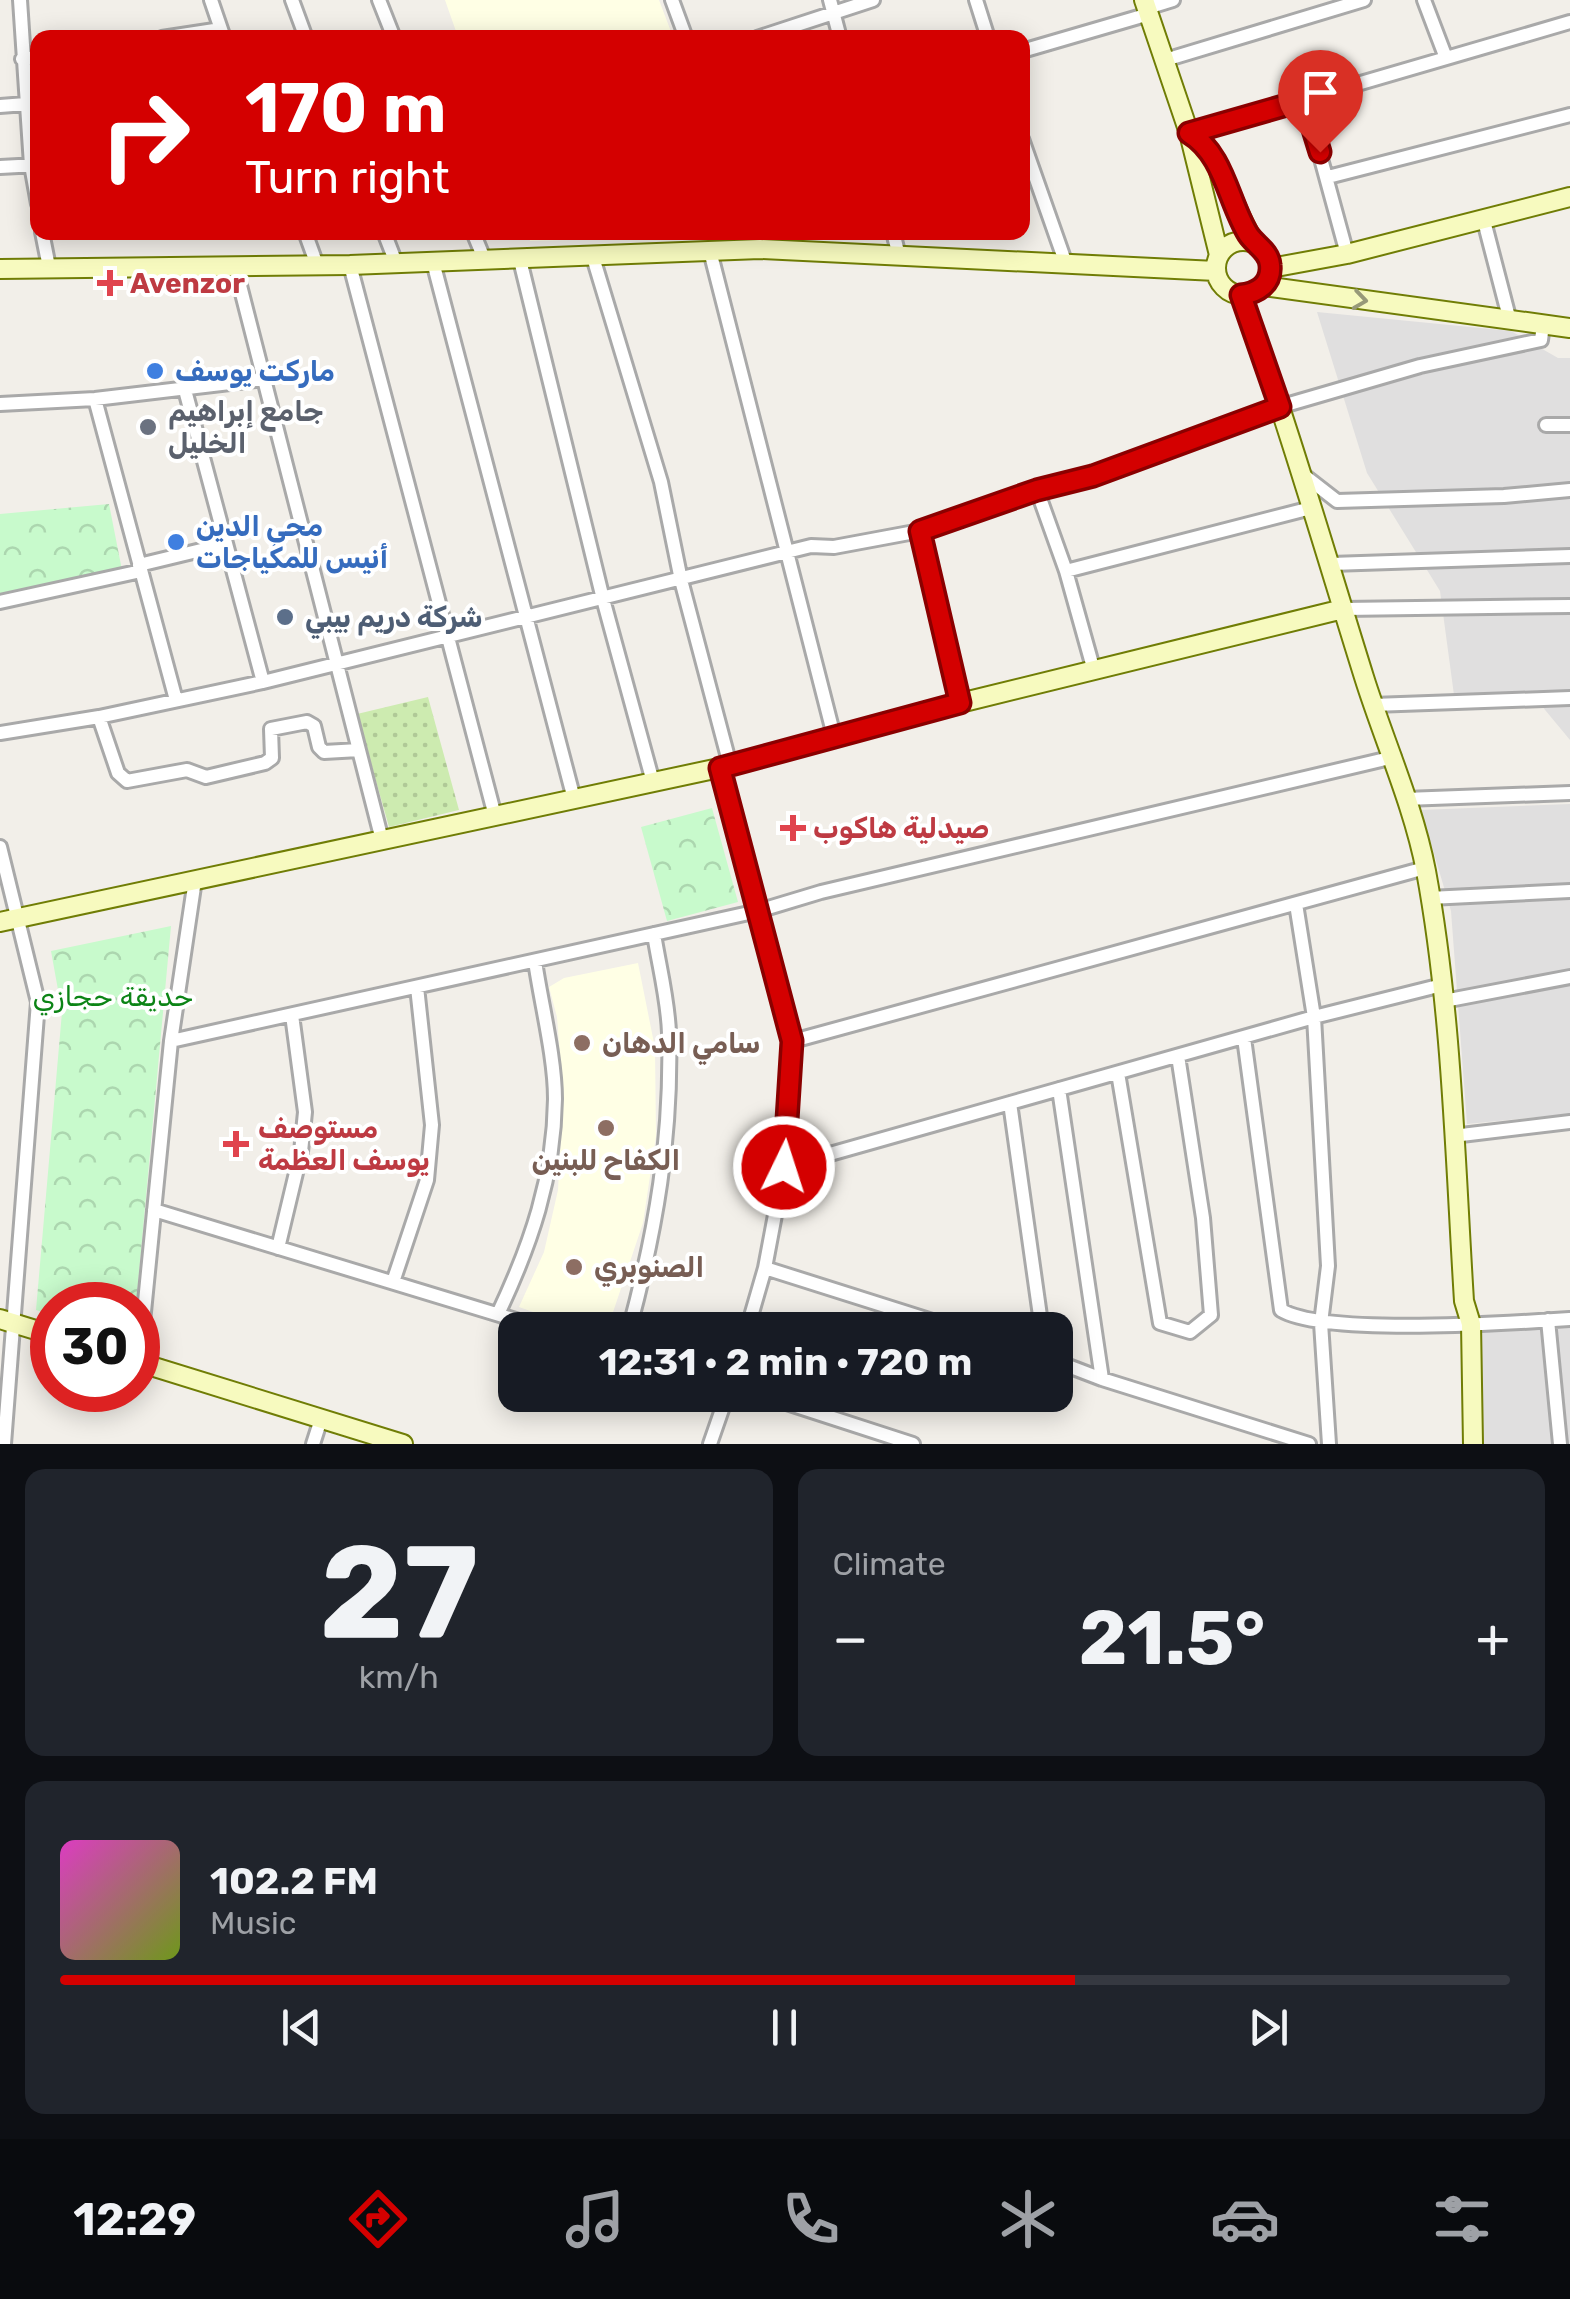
<!DOCTYPE html>
<meta charset="utf-8">
<style>
body{margin:0;font-family:Rubik,"Noto Naskh Arabic",sans-serif;background:#20242c;color:#f1f3f6;height:100vh;display:flex;flex-direction:column;font-size:38px;white-space:nowrap}
*{box-sizing:border-box;margin:0}
p{font-size:32px;color:#9ea1a6}
.icon{flex:none;width:55px;height:55px;fill:none;stroke:currentColor;stroke-width:2;stroke-linecap:round;stroke-linejoin:round}
.map{position:relative;height:1444px;overflow:hidden}
.sheet{display:flex;flex-direction:column;gap:25px;padding:25px;background:#0d0f14;flex:1}
.sheet>*{flex:none}
.hud{position:absolute;left:30px;top:30px;width:1000px;height:210px;border-radius:20px;box-shadow:0 5px 25px #0003;background:#d40000;color:#fff;overflow:hidden}
.speed{position:absolute;left:30px;top:1282px;display:flex;gap:20px;font-size:50px;font-weight:700;text-align:center}
.speed>*{display:grid;place-content:center;width:130px;height:130px;border-radius:50%;background:#171b24;box-shadow:0 5px 25px #0003;line-height:1}
.speed .limit{border:15px solid #d22;background:#fff;color:#111}
.pin{position:absolute;display:grid;place-items:center;width:85px;height:85px;color:#fff;margin:-102px -42px;border-radius:50% 50% 50% 0;rotate:-45deg;box-shadow:0 0 10px #0007}
.pin .icon{rotate:45deg}
.me{position:absolute;width:110px;margin:-55px;rotate:4deg;stroke-linejoin:round;filter:drop-shadow(0 0 8px #0008)}
.turn{display:flex;align-items:center;gap:35px;height:210px;padding:0 50px;font-size:45px}
.turn .icon{width:130px;height:130px;stroke-width:2.5}
.turn b{display:block;font-size:70px;line-height:85px}
.big{font-size:75px;font-weight:700;line-height:1.1}
.sheet .widget{flex:1;display:flex;flex-direction:column;justify-content:center;gap:15px;min-width:0;padding:0 35px;border-radius:20px;background:#20242c}
.sheet .dial{align-items:center;gap:0}
.dial b{font-size:130px;line-height:1}
.song{display:flex;align-items:center;gap:30px}
.cover{width:120px;height:120px;border-radius:15px;background:linear-gradient(135deg,hsl(310 70% 55%),hsl(80 70% 35%))}
.played{height:10px;border-radius:5px;background:linear-gradient(90deg,#d40000 70%,#363941 70%)}
.keys{display:flex;justify-content:space-around;direction:ltr}
.heat{display:flex;justify-content:space-between;align-items:center;font-size:55px;direction:ltr}
.sheet .tiles{flex:1;display:grid;gap:25px;grid-template-columns:1fr 1fr}
.widget:last-child{grid-column:span 2}
.trip{position:absolute;left:498px;top:1312px;width:575px;height:100px;border-radius:20px;background:#171b24;box-shadow:0 5px 25px #0003;font-weight:700;line-height:100px;text-align:center}
.dock{display:flex;height:160px;justify-content:space-around;align-items:center;background:#090b0e;color:#9ea1a6}
.dock .icon{width:70px;height:70px}
.dock .current{color:#d40000}
.dock b{font-size:45px;color:#f1f3f6}
.map>svg:first-child{display:block}
</style>
<div class="map">
<svg width="1570" height="1444" viewBox="0 0 1570 1444">
<defs>
<pattern id="grass-dots" width="8" height="8" patternUnits="userSpaceOnUse" patternTransform="scale(2.5)"><rect width="8" height="8" fill="#cdebb0"/><path d="M2 2h.1M6 6h.1" fill="none" stroke="#b0c997" stroke-width="1.8" stroke-linecap="round"/></pattern>
<pattern id="park-crowns" width="20" height="18" patternUnits="userSpaceOnUse" patternTransform="scale(2.5)"><rect width="20" height="18" fill="#c8facc"/><path d="M2 6a3 3 0 1 1 6 0M12 15a3 3 0 1 1 6 0" fill="none" stroke="#acd6af"/></pattern>
</defs>
<rect width="100%" height="100%" fill="#f2efe9"/>
<!-- residential -->
<path fill="#e0dfdf" d="M1317,312L1511,331L1558,358H1570V740L1531,693L1454,695L1440,591L1367,473Z
M1570,804V1114L1467,1124L1451,911L1421,810Z
M1570,1324V1444H1476L1472,1329Z"/>
<!-- education -->
<path fill="#ffffe5" d="M445,0H659L673,37H458Z
M727,233L728,236L530,241L527,233Z
M638,963L655,1048L656,1136L643,1223L607,1330H584L519,1307L544,1252L558,1190L563,1097L557,1017L549,987L564,978Z"/>
<!-- grass -->
<path fill="url(#grass-dots)" d="M428,697L459,810L389,827L357,714Z"/>
<!-- park -->
<path fill="url(#park-crowns)" d="M109,504L122,570L0,596V514Z
M712,808L738,902L667,921L641,827Z
M171,926L136,1305H52V1315L36,1310L62,1012L51,951Z"/>
<g fill="none" stroke-linecap="round" stroke-linejoin="round">
<defs>
<path id="street" d="M20,0L31,165L38,204
M211,0L224,38
M292,0L306,38
M379,0L394,38
M672,0L686,38
M830,0L840,38
M976,0L988,38
M1424,0L1446,58
M1147,8L1173,0
M162,38L221,29
M757,38L873,0
M1022,51L1149,14
M22,59L38,57
M1165,60L1364,0
M1305,100L1347,254
M0,106L38,103
M1189,133L1570,22
M1022,139L1066,264
M0,167L37,165
M1328,177L1570,115
M1484,221L1510,321
M42,232L49,267
M305,232L317,265
M384,232L396,263
M473,232L485,261
M893,232L899,256
M710,251L834,736
M592,254L661,482L681,580L730,765
M520,260L603,599L653,782
M433,262L574,799
M350,265L495,816
M235,266L382,840
M185,390L263,682
M95,399L176,700
M0,404L95,399L265,379
M1546,425H1570
M1301,473L1337,501L1504,496L1570,490
M1037,490L1066,571L1094,671
M920,531L960,703
M1331,564L1570,556
M139,565L226,544
M1066,571L1311,508
M0,602L141,571
M1343,609L1570,606
M1373,705L1570,698
M99,717L118,773L127,781L187,770L206,777L265,763L272,758L271,729L307,722L314,726L319,747L324,752L359,750
M0,733L99,717L263,682L811,546L834,547L920,531L1037,490L1093,476L1279,407L1420,366L1541,340L1543,325
M719,768L793,1041L784,1167L765,1268L747,1330
M1405,799L1570,793
M0,847L38,1002L4,1444
M1429,898L1570,891
M1296,904L1314,1017L1328,1266L1321,1323L1329,1444
M1444,1001L1570,977
M1244,1038L1281,1310C1325,1336 1512,1323 1570,1319
M171,1041L758,911L821,892L1394,757
M793,1041L1425,868
M1118,1073L1160,1323L1190,1332L1211,1315L1203,1218L1178,1056
M1059,1089L1102,1379
M1010,1103L1042,1330
M1453,1136L1570,1122
M784,1167L1314,1017L1442,985
M154,1210L549,1330
M278,1248L301,1152L305,1112L292,1015
M765,1268L961,1330
M393,1282L427,1180L432,1125L417,987
M498,1314C531,1244 554,1178 555,1099C555,1057 541,1003 535,961
M1548,1320L1560,1444
M629,1330C656,1230 672,1137 669,1033C668,1000 659,966 654,934
M1055,1361L1102,1379L1309,1444
M139,1362L171,1041L195,880
M762,1395L913,1444
M313,1444L321,1419
M710,1444L727,1395"/>
<path id="secondary" d="M1144,0L1189,133L1219,255
M1189,133C1225,155 1231,209 1255,243
M1216 268a27 27 0 1 1 54 0a27 27 0 1 1-54 0Z
M1271,268L1347,254L1570,197
M0,269L350,265L760,249L1216,271
M1263,286L1570,328
M1241,295C1287,420 1324,549 1364,677C1384,741 1413,804 1426,871C1452,1012 1455,1158 1464,1301L1471,1324L1473,1444
M0,922L719,768L960,703L1343,609
M0,1319L52,1335
M138,1362L403,1444"/>
</defs>
<!-- street casing -->
<use href="#street" stroke="#a9a9a9" stroke-width="18"/>
<!-- secondary casing -->
<use href="#secondary" stroke="#707d05" stroke-width="22"/>
<!-- street -->
<use href="#street" stroke="#fff" stroke-width="12"/>
<!-- secondary -->
<use href="#secondary" stroke="#f7fabf" stroke-width="18"/>
</g>
<!-- one-way arrows -->
<defs><path id="oneway-chevron" d="M-2-3.5L2.5 0L-2 3.5" fill="none" stroke-width="1.6" stroke-linecap="round" stroke-linejoin="round" transform="scale(2.5)"/></defs>
<use stroke="#979978" href="#oneway-chevron" transform="translate(1360 300) rotate(8)"/>
<g fill="none" stroke-linecap="round" stroke-linejoin="round">
<defs>
<path id="route" d="M784,1167L792,1041L720,768L960,703L920,531L1037,490L1093,476L1280,407L1241,295C1257,293 1272,284 1270,265C1269,251 1255,245 1248,234C1228,201 1224,154 1189,133L1304,100L1320,152"/>
</defs>
<!-- route casing -->
<use href="#route" stroke="#8a0000" stroke-width="25"/>
<!-- route -->
<use href="#route" stroke="#d40000" stroke-width="18"/>
</g>
<!-- markers -->
<g fill="#e0444e" stroke="#fff" stroke-width="4">
<path d="M105 268h10v10h10v10h-10v10h-10v-10h-10v-10h10z"/>
<path d="M788 813h10v10h10v10h-10v10h-10v-10h-10v-10h10z"/>
<path d="M231 1129h10v10h10v10h-10v10h-10v-10h-10v-10h10z"/>
</g>
<g fill="#3f7fe0" stroke="#fff" stroke-width="4">
<circle cx="155" cy="371" r="10"/>
<circle cx="176" cy="542" r="10"/>
</g>
<circle fill="#6b7280" stroke="#fff" stroke-width="4" cx="148" cy="427" r="10"/>
<circle fill="#5c6f8a" stroke="#fff" stroke-width="4" cx="285" cy="617" r="10"/>
<g fill="#8d6e63" stroke="#fff" stroke-width="4">
<circle cx="582" cy="1043" r="10"/>
<circle cx="606" cy="1128" r="10"/>
<circle cx="574" cy="1267" r="10"/>
</g>
<g text-anchor="middle" dominant-baseline="central" stroke-width="8" stroke-linejoin="round" paint-order="stroke">
<!-- health labels -->
<g font-size="28" font-weight="bold" fill="#be3a42" stroke="#fff" text-anchor="start">
<text x="130" y="283">Avenzor</text>
<text x="813" y="828">صيدلية هاكوب</text>
<text x="258" y="1128">مستوصف<tspan x="258" dy="32">يوسف العظمة</tspan></text>
</g>
<!-- shop labels -->
<g font-size="28" font-weight="bold" fill="#366cbe" stroke="#fff" text-anchor="start">
<text x="175" y="371">ماركت يوسف</text>
<text x="196" y="526">محي الدين<tspan x="196" dy="32">أنيس للمكياجات</tspan></text>
</g>
<!-- worship labels -->
<g font-size="28" font-weight="bold" fill="#5b616d" stroke="#fff" text-anchor="start">
<text x="168" y="411">جامع إبراهيم<tspan x="168" dy="32">الخليل</tspan></text>
</g>
<!-- service labels -->
<g font-size="28" font-weight="bold" fill="#4e5e75" stroke="#fff" text-anchor="start">
<text x="305" y="617">شركة دريم بيبي</text>
</g>
<!-- park labels -->
<g font-size="28" fill="#0c8416" stroke="#fff">
<text x="113" y="996">حديقة حجازي</text>
</g>
<!-- education labels -->
<g font-size="28" font-weight="bold" fill="#785e54" stroke="#fff" text-anchor="start">
<text x="602" y="1043">سامي الدهان</text>
<text x="606" y="1160" text-anchor="middle">الكفاح للبنين</text>
<text x="594" y="1267">الصنوبري</text>
</g>
</g>
</svg>
<div class="speed"><div class="limit">30</div></div>
<div class="pin" style="left:1320px;top:152px;background:#d93025"><svg class="icon" aria-label="arrive" viewBox="0 0 24 24"><path d="M6 21V4h12l-3 4 3 4H6"/></svg></div>
<svg class="me" style="left:784px;top:1167px" viewBox="-20 -20 40 40"><circle r="17" fill="#d40000" stroke="#fff" stroke-width="3"/><path d="M0-11L8 9 0 5-8 9z" fill="#fff"/></svg>
<div class="trip">12:31 · 2 min · 720 m</div>
<div class="hud">
<div class="turn"><svg class="icon" aria-label="right" viewBox="0 0 24 24"><path d="M7 20v-9h11M14 6l5 5-5 5"/></svg><div><b>170 m</b>Turn right</div></div>
</div>
</div>
<section class="sheet">
<div class="tiles">
<div class="widget dial"><b>27</b><p>km/h</p></div>
<div class="widget"><p>Climate</p>
<div class="heat"><a>−</a><b class="big">21.5°</b><a>+</a></div>
</div>
<div class="widget">
<div class="song"><i class="cover"></i><div><b>102.2 FM</b><p>Music</p></div></div>
<div class="played"></div>
<div class="keys"><svg class="icon" aria-label="previous" viewBox="0 0 24 24"><path d="M18 5L8 12l10 7zM5 5v14"/></svg><svg class="icon" aria-label="pause" viewBox="0 0 24 24"><path d="M8 5v14M16 5v14"/></svg><svg class="icon" aria-label="next" viewBox="0 0 24 24"><path d="M6 5l10 7-10 7zM19 5v14"/></svg></div>
</div>
</div>
</section>
<nav class="dock">
<b>12:29</b>
<svg class="icon current" aria-label="directions" viewBox="0 0 24 24"><path d="M12 3l9 9-9 9-9-9zM9 14v-3h6M13 9l2 2-2 2"/></svg>
<svg class="icon" aria-label="music" viewBox="0 0 24 24"><path d="M9 18V5l10-2v13"/><circle cx="6" cy="18" r="3"/><circle cx="16" cy="16" r="3"/></svg>
<svg class="icon" aria-label="phone" viewBox="0 0 24 24"><path d="M5 4h4l2 5-3 2q2 4 5 5l2-3 5 2v4C11 20 4 13 5 4z"/></svg>
<svg class="icon" aria-label="climate" viewBox="0 0 24 24"><path d="M12 3v18M4 7l16 10M4 17L20 7"/></svg>
<svg class="icon" aria-label="car" viewBox="0 0 24 24"><path d="M5 17H2v-5l4-1 3-4h7l3 4 3 1v5h-3M9 17h6M6 11h13"/><circle cx="7" cy="17" r="2"/><circle cx="17" cy="17" r="2"/></svg>
<svg class="icon" aria-label="filters" viewBox="0 0 24 24"><path d="M4 7h16M4 17h16"/><circle cx="9" cy="7" r="2"/><circle cx="15" cy="17" r="2"/></svg>
</nav>
